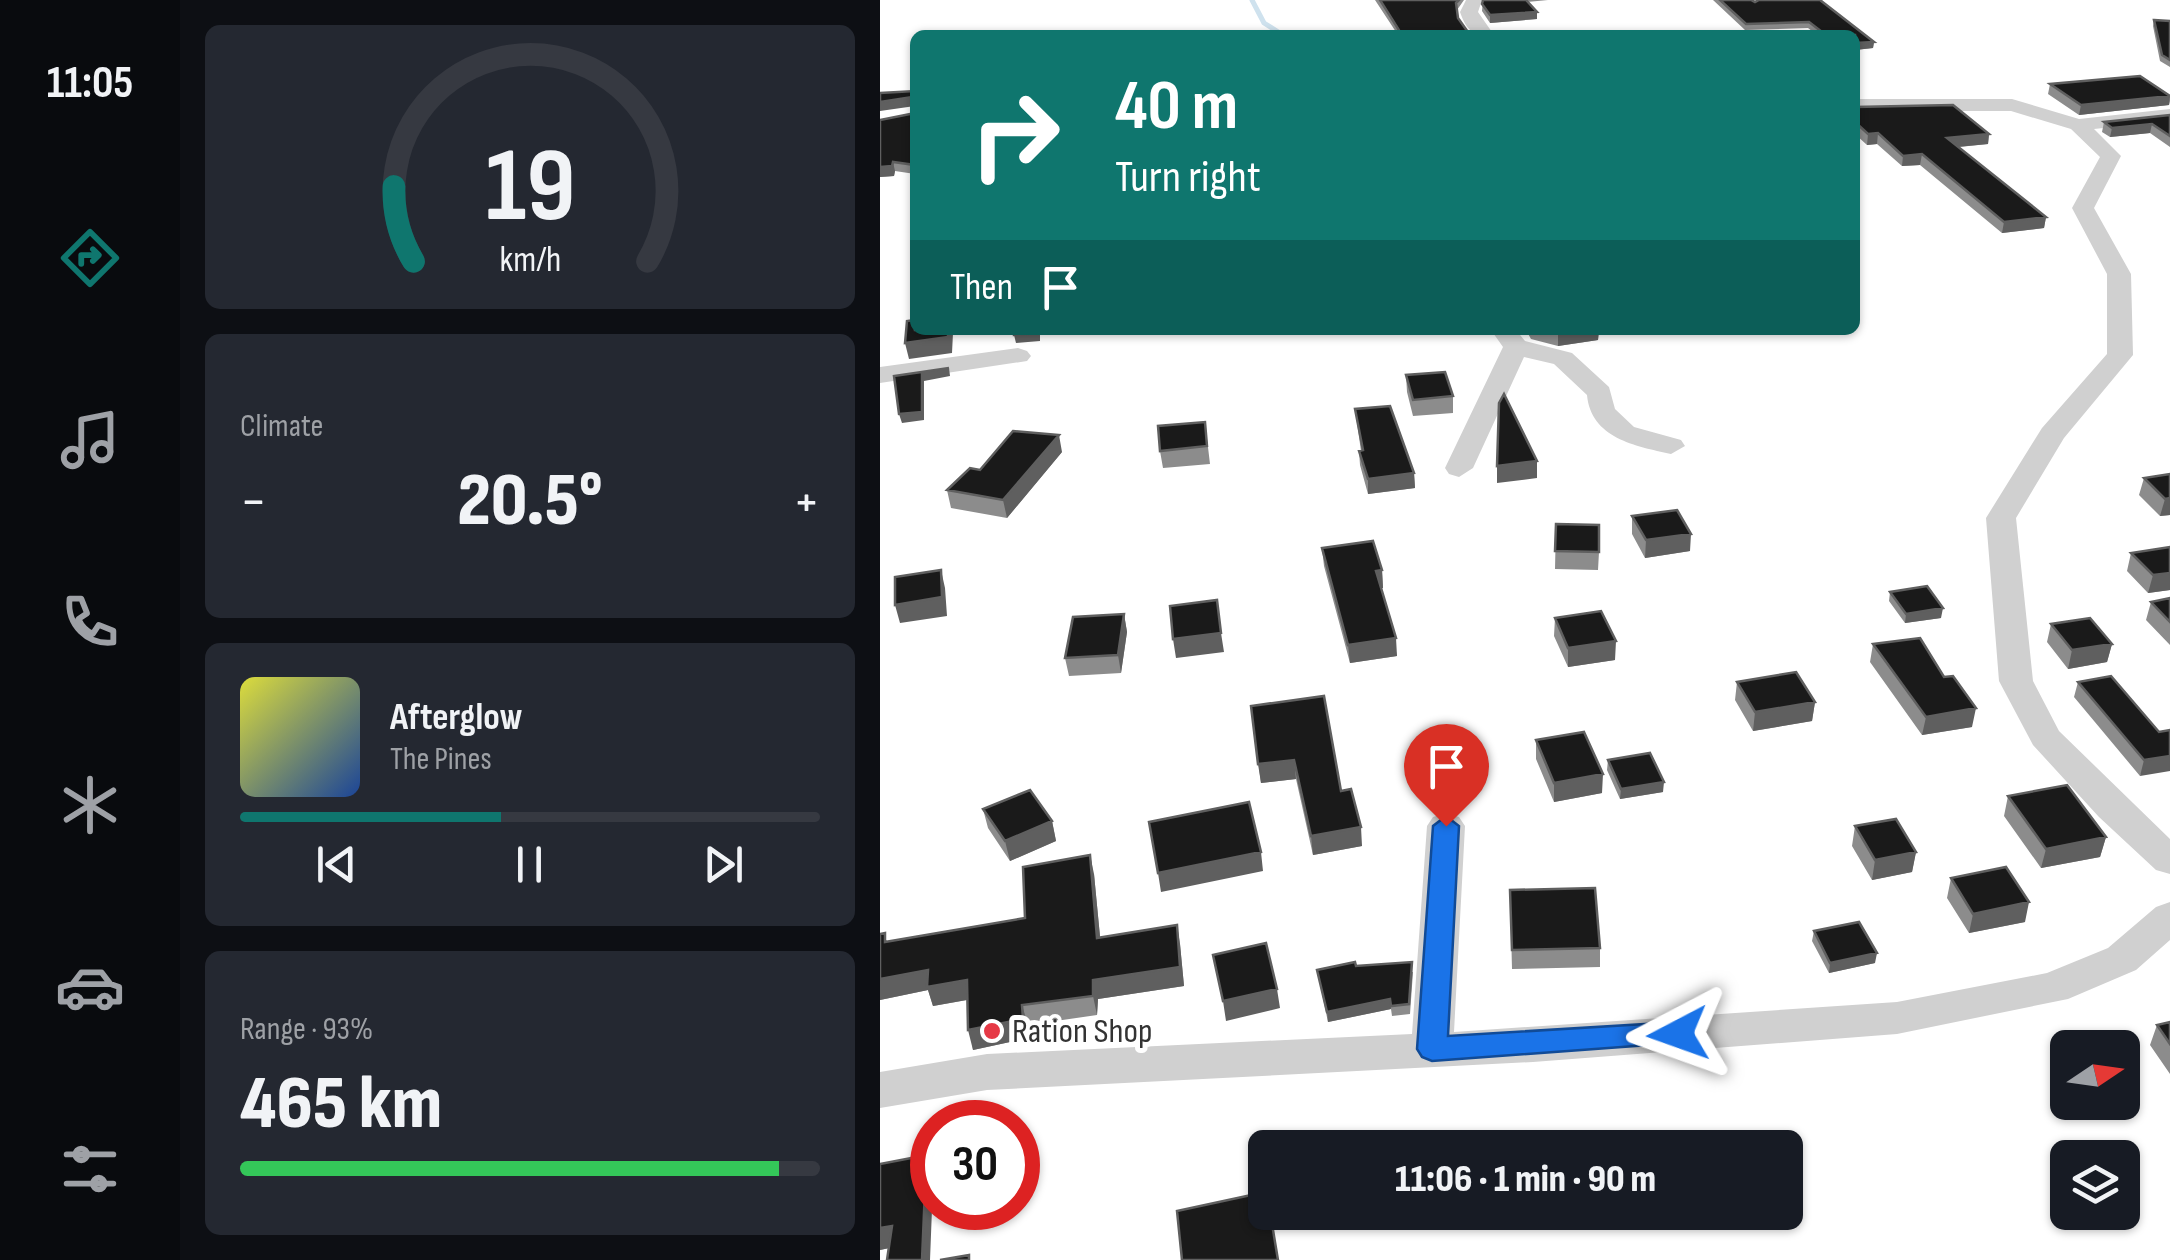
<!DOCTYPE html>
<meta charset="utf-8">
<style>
body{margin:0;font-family:"Sofia Sans Condensed",sans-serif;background:#242831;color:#f1f3f6;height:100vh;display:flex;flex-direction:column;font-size:38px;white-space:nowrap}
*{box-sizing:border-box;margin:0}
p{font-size:32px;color:#9ea1a6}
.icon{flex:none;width:55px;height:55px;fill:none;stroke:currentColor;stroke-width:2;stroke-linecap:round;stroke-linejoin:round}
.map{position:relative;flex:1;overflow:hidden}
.details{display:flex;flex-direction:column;gap:25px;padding:25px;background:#0d0f14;width:700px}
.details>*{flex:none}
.top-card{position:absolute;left:30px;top:30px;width:950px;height:305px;border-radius:15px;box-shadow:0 2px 8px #0004;background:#0f766e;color:#fff;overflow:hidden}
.needle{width:65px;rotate:77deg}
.tools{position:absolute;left:1170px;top:1030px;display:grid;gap:20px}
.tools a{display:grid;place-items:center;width:90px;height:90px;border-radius:15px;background:#171b24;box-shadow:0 2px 8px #0004;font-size:50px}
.speed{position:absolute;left:30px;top:1100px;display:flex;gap:20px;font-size:50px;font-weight:700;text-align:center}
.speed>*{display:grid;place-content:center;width:130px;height:130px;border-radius:50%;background:#171b24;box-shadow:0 2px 8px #0004;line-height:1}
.speed .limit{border:15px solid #d22;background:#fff;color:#111}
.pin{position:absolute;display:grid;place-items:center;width:85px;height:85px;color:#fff;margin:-102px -42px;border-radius:50% 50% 50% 0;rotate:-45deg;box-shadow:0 0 10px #0007}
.pin .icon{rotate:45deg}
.me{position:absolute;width:110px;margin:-55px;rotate:266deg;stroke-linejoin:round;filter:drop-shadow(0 0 8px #0008)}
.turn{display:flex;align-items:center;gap:35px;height:210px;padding:0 40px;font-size:45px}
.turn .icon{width:130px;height:130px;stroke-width:2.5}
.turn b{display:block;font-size:70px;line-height:85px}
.then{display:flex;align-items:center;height:95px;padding:0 40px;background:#0003;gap:20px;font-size:38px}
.big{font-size:75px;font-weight:800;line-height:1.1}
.details .tile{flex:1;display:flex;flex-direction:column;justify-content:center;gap:15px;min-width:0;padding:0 35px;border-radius:15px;background:#242831}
.details .dial{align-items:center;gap:0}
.dial svg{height:260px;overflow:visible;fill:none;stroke:#363941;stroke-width:7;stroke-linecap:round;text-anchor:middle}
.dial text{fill:#f1f3f6;stroke:none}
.song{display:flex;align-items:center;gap:30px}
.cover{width:120px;height:120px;border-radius:15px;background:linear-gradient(135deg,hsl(60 70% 55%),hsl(220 70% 35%))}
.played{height:10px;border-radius:5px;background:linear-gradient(90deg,#0f766e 45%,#363941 45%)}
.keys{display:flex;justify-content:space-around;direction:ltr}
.heat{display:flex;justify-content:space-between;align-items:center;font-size:55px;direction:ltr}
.charge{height:15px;border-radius:8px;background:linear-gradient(90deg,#34c759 93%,#363941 0)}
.trip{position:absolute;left:368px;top:1130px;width:555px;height:100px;border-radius:15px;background:#171b24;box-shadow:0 2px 8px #0004;font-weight:800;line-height:100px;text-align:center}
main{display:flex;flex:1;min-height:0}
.tabs{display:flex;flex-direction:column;width:180px;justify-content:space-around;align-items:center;background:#090b0e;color:#9ea1a6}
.tabs .icon{width:70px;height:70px}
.tabs .active{color:#0f766e}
.tabs b{font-size:45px;color:#f1f3f6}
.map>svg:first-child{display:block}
</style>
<main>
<nav class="tabs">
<b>11:05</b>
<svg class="icon active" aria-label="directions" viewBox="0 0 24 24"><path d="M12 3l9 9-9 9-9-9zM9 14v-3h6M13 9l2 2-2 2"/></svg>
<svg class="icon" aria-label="music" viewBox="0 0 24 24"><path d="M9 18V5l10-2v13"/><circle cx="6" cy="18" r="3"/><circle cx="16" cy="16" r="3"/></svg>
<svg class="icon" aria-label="phone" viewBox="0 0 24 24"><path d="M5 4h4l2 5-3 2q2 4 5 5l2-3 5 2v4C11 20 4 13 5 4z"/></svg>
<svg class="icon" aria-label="climate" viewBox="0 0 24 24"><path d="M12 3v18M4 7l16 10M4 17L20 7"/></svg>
<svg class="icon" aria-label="car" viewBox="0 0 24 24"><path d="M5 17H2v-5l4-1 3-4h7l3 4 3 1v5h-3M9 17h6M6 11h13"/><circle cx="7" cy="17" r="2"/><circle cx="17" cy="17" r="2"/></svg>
<svg class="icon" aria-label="filters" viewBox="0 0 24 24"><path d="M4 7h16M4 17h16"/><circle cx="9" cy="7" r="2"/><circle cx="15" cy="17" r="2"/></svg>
</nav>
<section class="details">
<div class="tile dial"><svg viewBox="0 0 100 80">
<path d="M14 69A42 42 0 1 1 86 69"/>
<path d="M14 69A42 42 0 0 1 8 46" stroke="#0f766e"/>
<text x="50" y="56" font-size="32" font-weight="700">19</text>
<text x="50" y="72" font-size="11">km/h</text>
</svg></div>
<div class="tile"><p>Climate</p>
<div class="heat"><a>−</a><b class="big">20.5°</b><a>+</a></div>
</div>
<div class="tile">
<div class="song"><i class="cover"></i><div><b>Afterglow</b><p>The Pines</p></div></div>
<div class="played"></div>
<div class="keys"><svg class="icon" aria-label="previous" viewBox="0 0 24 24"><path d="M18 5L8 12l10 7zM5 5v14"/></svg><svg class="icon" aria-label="pause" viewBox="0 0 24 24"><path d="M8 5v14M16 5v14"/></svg><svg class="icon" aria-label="next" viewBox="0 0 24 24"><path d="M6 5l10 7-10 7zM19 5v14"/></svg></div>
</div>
<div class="tile"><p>Range · 93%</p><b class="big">465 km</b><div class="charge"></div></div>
</section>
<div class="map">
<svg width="1290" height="1260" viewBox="0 0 1290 1260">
<rect width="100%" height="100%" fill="#fff"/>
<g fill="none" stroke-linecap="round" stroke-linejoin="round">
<!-- stream -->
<path stroke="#cfe2ee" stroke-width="5" d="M372,0L384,23L403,35"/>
<!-- minor -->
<path fill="#d0d0d0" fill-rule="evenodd" d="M586,0H602L598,12L614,35C593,35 587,32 580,12Z
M866,0H884L876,5Z
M975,99H1132L1199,119L1290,109V121L1214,129L1241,156L1214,208L1251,274L1253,355L1184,438L1136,518L1153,681L1179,731L1290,839V874L1276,870L1219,817L1153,745L1119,681L1106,518L1162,428L1227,354V274L1192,208L1220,157L1191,129L1131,111H975Z
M611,330H636L645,341L692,353L729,387L735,409L754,427L801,440L805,446L791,454C755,446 711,438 707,395L674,364L644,357L593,468L579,477L569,474L565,468L623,347Z
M138,348L147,351L151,356L147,361L0,383V367Z
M566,813L579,817L585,826L574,1032L1017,1002L1167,973L1228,948L1276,907L1290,902V940L1256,970L1188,999L1017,1034L653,1062L107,1090L0,1108V1072L107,1054L532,1034L547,826L553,817Z"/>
</g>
<!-- wall -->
<path fill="#8c8c8c" d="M495,0H584L577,10L578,18L590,35H518Z
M603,0H668L647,2L657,19L610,23L602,11Z
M833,0H871L875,2L879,0H940L994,42L993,48L975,50V35H937L928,28L865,30Z
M1274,20L1290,21V67L1280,61L1273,26Z
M1170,84L1290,95V101L1289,105L1199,115L1168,94Z
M975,107L1109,134L1108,144L1079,147L1166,217L1164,228L1122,233L1040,165L1022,166L997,144L987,145L975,134Z
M35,113V174L15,171L14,176L0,177Z
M1290,115V147L1270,133L1230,137L1222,132L1224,122Z
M646,330H719L718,340L678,346L651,339Z
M526,375L573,396V413L533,416L527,392Z
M475,409L534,473L535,488L488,494L480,465L479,451H481Z
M325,422L330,464L283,468L280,451Z
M182,452L127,518L71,508L67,490L100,470Z
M1290,474V515L1280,516L1259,495L1264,478Z
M752,516L810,551L765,558L752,534Z
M676,524L719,552L718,570L675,569Z
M1290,547V590L1268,593L1247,571L1251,553Z
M442,548L502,570L503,588H501L517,656L470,663L444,566Z
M1010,592L1061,618L1025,623L1009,601Z
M1290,598V645L1266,620L1271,602Z
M244,614L247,632L241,673L189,676L185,658Z
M675,618L735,660L688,667L674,636Z
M1171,624L1232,644L1227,662L1188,669L1167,642Z
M993,644L1092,727L1042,735L990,662Z
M857,682L935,702L932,721L873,731L855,700Z
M1198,682L1279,732L1260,776L1194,697Z
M371,706L461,791L482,846L433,855L416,779L381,783Z
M656,740L722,793L674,802L656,759Z
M728,760L783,792L740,799L727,770Z
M1128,796L1226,837L1220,857L1161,868L1124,816Z
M103,809L172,821L176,841L130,861L108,828Z
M975,826L1036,852L1032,872L992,880L972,846Z
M214,874L220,937L300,944L304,986L218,999L217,1015L148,1025V1038L93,1050L87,1000L53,1006L48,990L0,1000V934L8,942L145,918Z
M1071,878L1145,922L1089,933L1067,898Z
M630,890L720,948V967L632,969Z
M934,931L995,963L949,973L932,941Z
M476,966L533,972L530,1014L512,1016L511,1009L448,1022L437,970Z
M1290,1022V1074L1270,1045L1277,1025Z
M138,1134H140L145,1153L142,1196H138Z
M52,1154V1208H60L52,1209L9,1248L0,1250V1164Z"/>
<!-- shaded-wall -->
<path fill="#5f5f5f" d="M657,12V19L610,23V15Z
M994,42L993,48L975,50V43Z
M1290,96L1289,105L1199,115L1201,105Z
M33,97L35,106L0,111V102Z
M1272,124L1270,133L1230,137L1232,128Z
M998,133L997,144L987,145L988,134Z
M1109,134L1108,144L1066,148L1067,138Z
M1042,154L1040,165L1022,166L1023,156Z
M13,162L15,171L14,176L0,177V167Z
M1166,217L1164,228L1122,233L1124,222Z
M68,330H72L73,333L72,353L29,359L25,343Z
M160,330V341L136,343L134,335Z
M678,330H719L718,340L678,346Z
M69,368L70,376L44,381V420L22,423L19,414L42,372Z
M179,435L182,452L127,518L123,500Z
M657,461V478L617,483V466Z
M534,473L535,488L488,494V479Z
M1290,498V515L1280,516L1285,499Z
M811,534L810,551L765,558L766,540Z
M61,570L65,588L67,616L20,623L15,605Z
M502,570L503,588L497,589L496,571Z
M1290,573V590L1268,593L1273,575Z
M1063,608L1061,618L1025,623L1026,614Z
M244,614L247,632L241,673L238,655Z
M341,633L344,652L296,658L293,639Z
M516,638L517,656L470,663L468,645Z
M736,641L735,660L688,667V648Z
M1232,644L1227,662L1188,669L1192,650Z
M935,702L932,721L873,731L875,712Z
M1096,708L1092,727L1042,735L1046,717Z
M1290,756V771L1260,776L1264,760Z
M414,760L416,779L381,783L378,764Z
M723,774L722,793L674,802V783Z
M784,782L783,792L740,799L741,789Z
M172,821L176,841L130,861L125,841Z
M481,827L482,846L433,855L431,836Z
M1226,837L1220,857L1161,868L1166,849Z
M381,852L383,871L281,892L278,873Z
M1036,852L1032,872L992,880L995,860Z
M210,855L214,874L222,957L217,938Z
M1149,902L1145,922L1089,933L1093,914Z
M297,925L300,944L304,986L218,999L217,1015L213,996V980Z
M997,953L995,963L949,973L950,963Z
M48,970L87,980L92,999L53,1006L48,990L0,1000V979Z
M397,989L400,1008L346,1021L343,1001Z
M510,999L511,1009L448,1022L447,1012Z
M142,1005L148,1025V1038L93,1050L88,1030Z
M140,1134L145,1153L142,1196L138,1179Z
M45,1189L52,1209L50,1260H42Z
M12,1226L19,1246L0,1250V1228Z"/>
<!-- building -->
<path fill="#1a1a1a" stroke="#5f5f5f" stroke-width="2.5" d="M500,0H579L576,3L578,18L590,35H522Z
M603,0H646L657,12L610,15L602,4Z
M840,0H871L875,2L879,0H940L994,42L975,43V35H946L929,22L866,24Z
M1274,20L1290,21V60L1282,55Z
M1260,76L1290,96L1201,105L1170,84Z
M35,91V106L33,97L0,102V93Z
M1073,105L1109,134L1067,138L1166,217L1124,222L1042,154L1023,156L998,133L988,134L975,122V107Z
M35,113V165L13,162L12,166L0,167V120Z
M1290,115V136L1272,124L1232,128L1224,122Z
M35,320V330H68V337L25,343L27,321Z
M134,330H159V333L134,335Z
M69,368L42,372V412L19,414L14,376Z
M565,372L573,396L533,400L526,375Z
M624,394L657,461L617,466L619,403Z
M510,406L534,473L488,479L479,451L483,450L475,409Z
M325,422L327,446L280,451L278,426Z
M133,431L179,435L123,500L67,490L90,468L100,470Z
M1290,474V498L1285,499L1264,478Z
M797,510L811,534L766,540L752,516Z
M676,524L719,525V552L675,551Z
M493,541L502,570L496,571L516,638L468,645L442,548Z
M1290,547V573L1273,575L1251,553Z
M61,570L62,597L15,605V577Z
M1047,586L1063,608L1026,614L1010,592Z
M1290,598V622L1271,602Z
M337,600L341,633L293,639L290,606Z
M721,611L736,641L688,648L675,618Z
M244,614L238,655L185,658L193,617Z
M1210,618L1232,644L1192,650L1171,624Z
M1040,638L1064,677L1073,676L1096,708L1046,717L993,644Z
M916,672L935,702L875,712L857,682Z
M1231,676L1279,732L1290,730V756L1264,760L1198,682Z
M444,696L461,791L471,789L481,827L431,836L414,760L378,764L371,706Z
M704,732L723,774L674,783L656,740Z
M770,753L784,782L741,789L728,760Z
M1187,785L1226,837L1166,849L1128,796Z
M150,790L172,821L125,841L103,809Z
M369,802L381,852L278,873L269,822Z
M1016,819L1036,852L995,860L975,826Z
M210,855L217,938L297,925L300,967L213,980V996L142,1005L143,1019L88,1030L87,980L47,987L48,970L0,979V934L5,933V942L145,918L143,867Z
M1126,867L1149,902L1093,914L1071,878Z
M715,888L720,948L632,950L630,890Z
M979,922L997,953L950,963L934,931Z
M386,943L397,989L343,1001L333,955Z
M475,962L476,966L532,962L529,1004L511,1006L510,999L447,1012L437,970Z
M1290,1022V1044L1277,1025Z
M138,1134H140L138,1164Z
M52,1154V1188L45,1189L42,1260H7L12,1226L0,1228V1164Z
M385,1192V1212H390L398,1260H302L297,1211Z
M89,1255V1260H60Z"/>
<!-- route -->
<path fill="#1a73e8" stroke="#114b97" stroke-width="2.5" d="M566,816L579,826L568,1036L798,1022L809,1025L813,1034L809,1042L552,1061L542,1057L537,1049L553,826Z"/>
<!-- markers -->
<circle fill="#e63946" stroke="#fff" stroke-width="4" cx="112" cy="1031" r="10"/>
<g text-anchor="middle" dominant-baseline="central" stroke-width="10" stroke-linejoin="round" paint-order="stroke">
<!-- near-poi labels -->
<g font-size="35" fill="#333" stroke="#fff" text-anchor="start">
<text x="132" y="1031">Ration Shop</text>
</g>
</g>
</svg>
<div class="tools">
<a><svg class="needle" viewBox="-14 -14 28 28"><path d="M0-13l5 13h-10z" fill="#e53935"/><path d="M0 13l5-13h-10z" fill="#9ea1a6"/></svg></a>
<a><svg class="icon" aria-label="layers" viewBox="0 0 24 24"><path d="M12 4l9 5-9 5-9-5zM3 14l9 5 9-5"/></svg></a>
</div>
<div class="speed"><div class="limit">30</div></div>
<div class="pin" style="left:566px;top:826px;background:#d93025"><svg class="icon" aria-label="arrive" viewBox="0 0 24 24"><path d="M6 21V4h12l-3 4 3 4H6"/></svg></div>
<svg class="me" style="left:798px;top:1034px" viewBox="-20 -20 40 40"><path d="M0-17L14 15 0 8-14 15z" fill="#1a73e8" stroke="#fff" stroke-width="4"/></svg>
<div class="trip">11:06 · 1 min · 90 m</div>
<div class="top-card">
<div class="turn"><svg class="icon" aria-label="right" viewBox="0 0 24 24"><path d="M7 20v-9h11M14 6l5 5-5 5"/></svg><div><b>40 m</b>Turn right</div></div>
<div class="then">Then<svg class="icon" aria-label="arrive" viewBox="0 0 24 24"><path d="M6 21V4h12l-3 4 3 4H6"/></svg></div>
</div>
</div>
</main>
